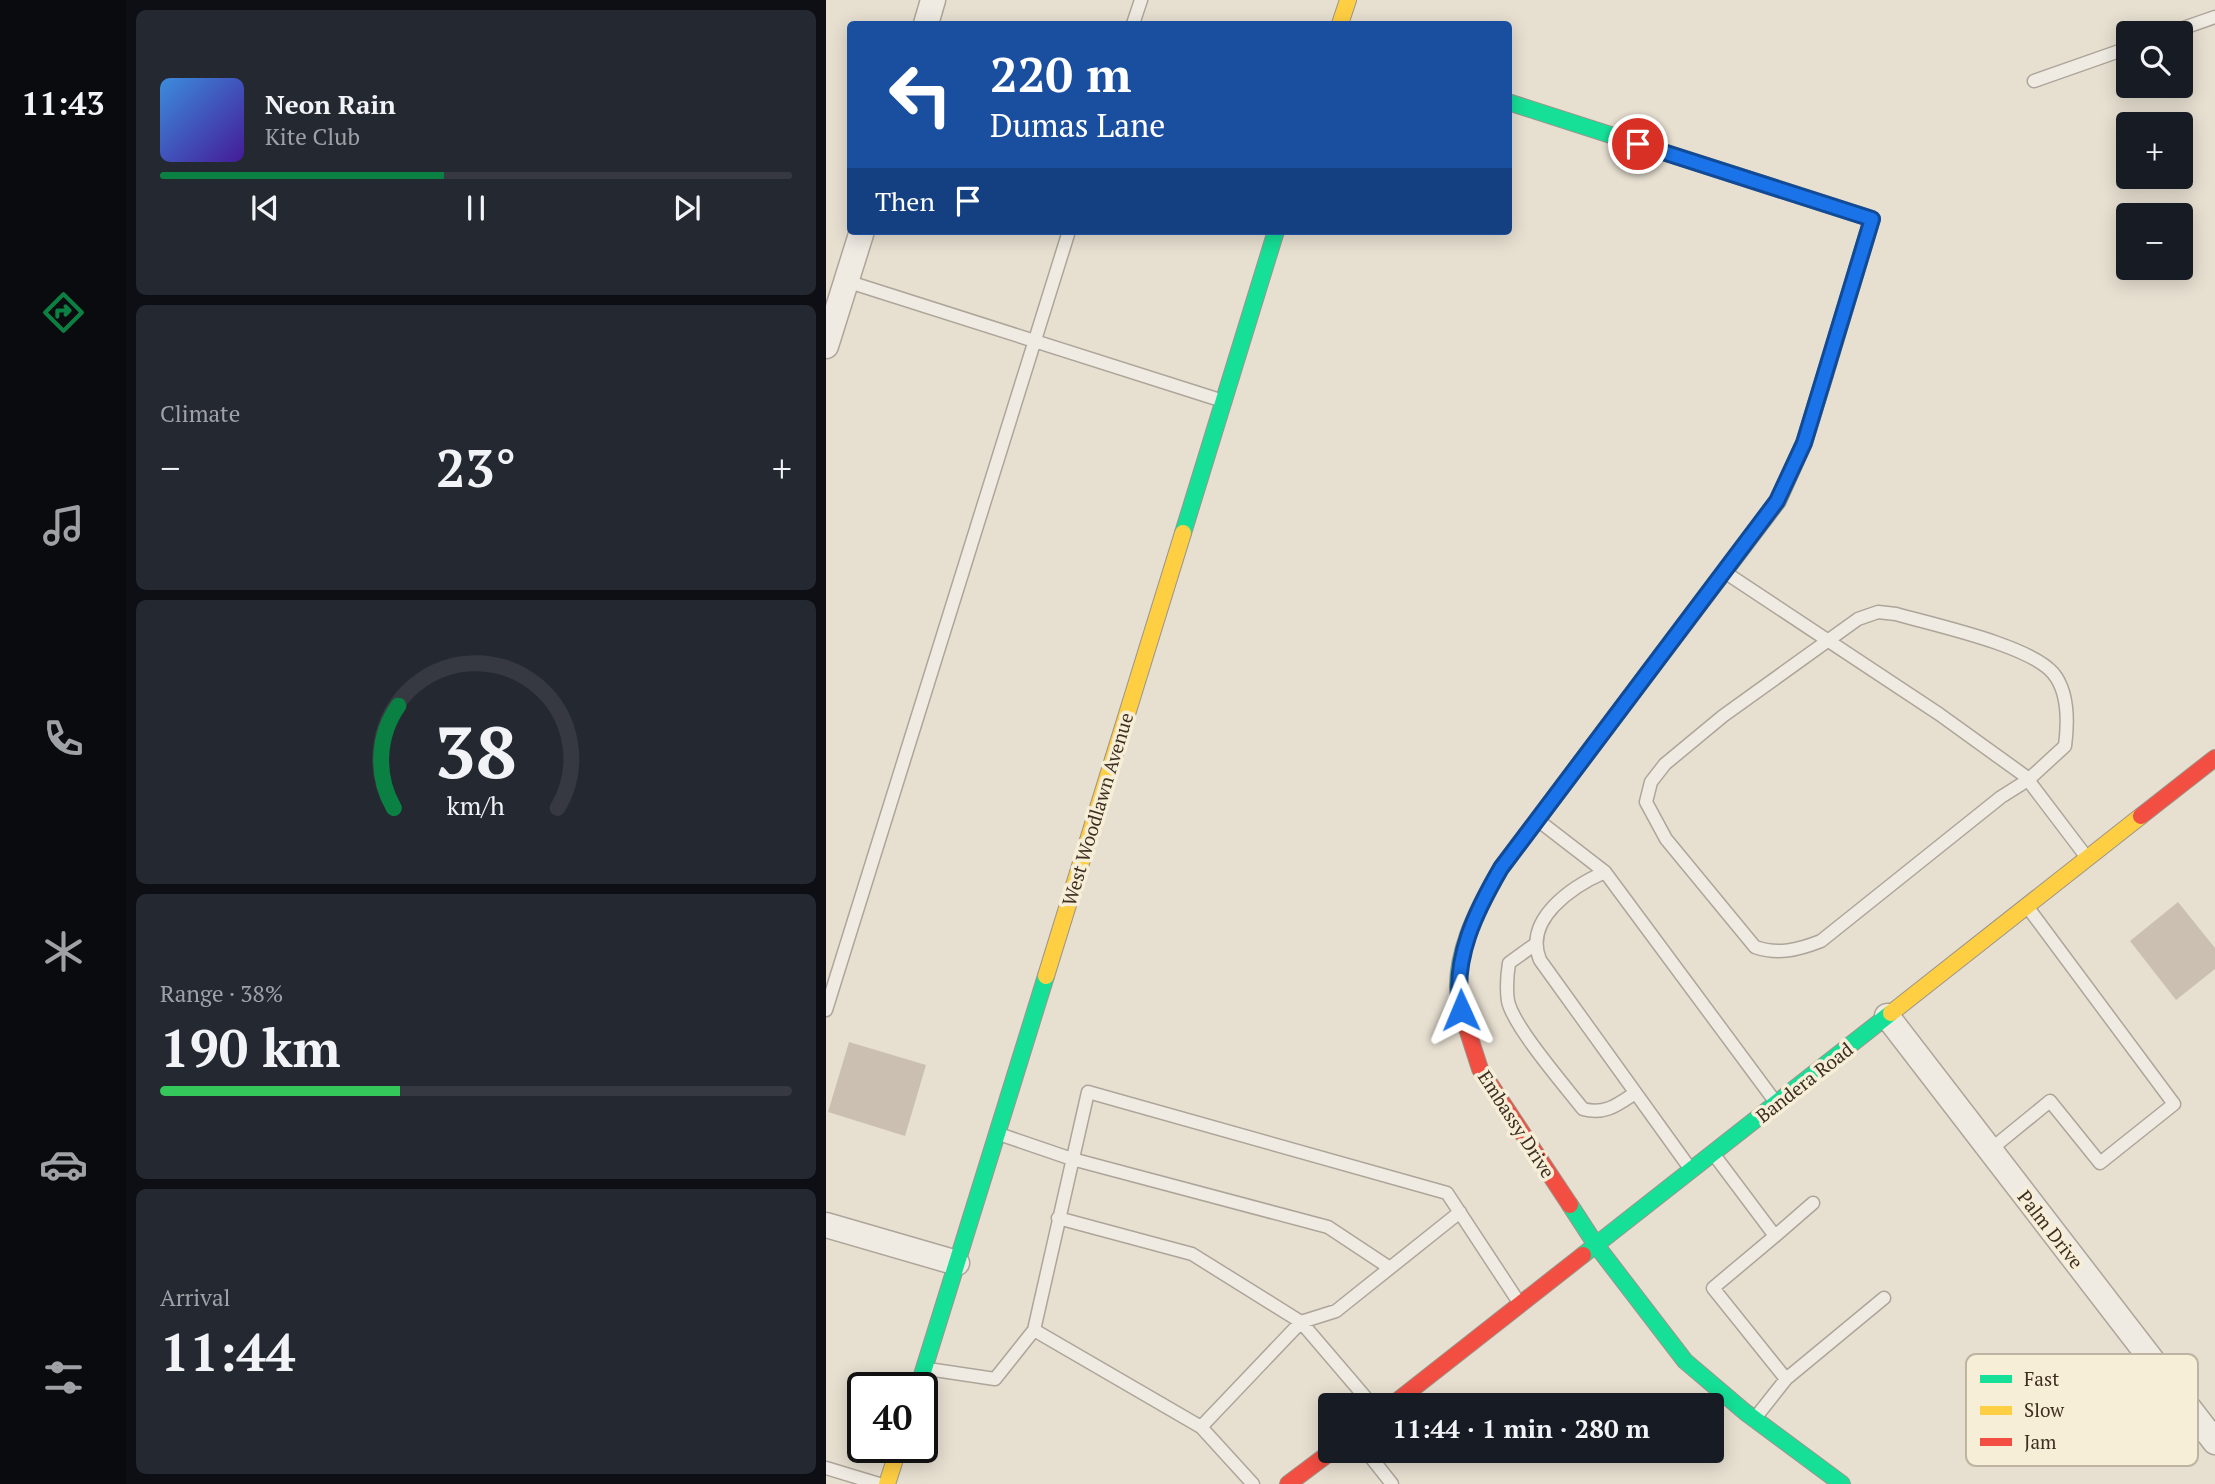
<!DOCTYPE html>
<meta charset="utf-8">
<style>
body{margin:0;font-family:"PT Serif",serif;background:#242831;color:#f1f3f6;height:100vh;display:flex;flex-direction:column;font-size:26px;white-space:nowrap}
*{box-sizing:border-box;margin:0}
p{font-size:23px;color:#9ea1a6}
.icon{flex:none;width:38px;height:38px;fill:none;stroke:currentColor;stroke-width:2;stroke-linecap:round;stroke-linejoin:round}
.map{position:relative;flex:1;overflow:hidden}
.details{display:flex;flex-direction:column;gap:10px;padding:10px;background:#0d0f14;width:700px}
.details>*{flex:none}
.banner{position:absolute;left:21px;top:21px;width:665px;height:214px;border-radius:7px;box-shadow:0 4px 18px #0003;background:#1a4fa0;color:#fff;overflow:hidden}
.buttons{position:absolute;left:1290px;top:21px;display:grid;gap:14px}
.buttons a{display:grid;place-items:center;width:77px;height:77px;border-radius:7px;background:#171b24;box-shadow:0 4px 18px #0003;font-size:35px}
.speed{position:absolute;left:21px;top:1372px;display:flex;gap:14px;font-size:35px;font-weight:700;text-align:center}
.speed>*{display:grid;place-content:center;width:91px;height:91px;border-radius:50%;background:#171b24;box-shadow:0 4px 18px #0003;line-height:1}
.speed .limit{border:4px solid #111;border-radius:10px;background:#fff;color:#111}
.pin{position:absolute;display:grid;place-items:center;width:60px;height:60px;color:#fff;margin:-30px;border:4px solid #fff;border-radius:50%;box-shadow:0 2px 7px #0007}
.me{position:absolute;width:77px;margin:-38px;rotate:359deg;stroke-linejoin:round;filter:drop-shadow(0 0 5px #0008)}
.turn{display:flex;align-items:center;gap:24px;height:147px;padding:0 28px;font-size:32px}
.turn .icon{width:91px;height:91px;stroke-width:2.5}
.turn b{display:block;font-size:49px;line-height:60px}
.then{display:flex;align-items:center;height:66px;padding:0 28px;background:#0003;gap:14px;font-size:26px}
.big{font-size:52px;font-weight:700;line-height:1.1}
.details .tile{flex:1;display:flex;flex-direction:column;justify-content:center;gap:10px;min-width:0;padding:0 24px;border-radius:10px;background:#242831}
.details .dial{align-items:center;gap:0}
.dial svg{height:182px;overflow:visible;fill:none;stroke:#363941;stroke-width:7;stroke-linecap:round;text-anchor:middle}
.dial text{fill:#f1f3f6;stroke:none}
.song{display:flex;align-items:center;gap:21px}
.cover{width:84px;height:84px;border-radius:10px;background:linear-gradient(135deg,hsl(210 70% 55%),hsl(260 70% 35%))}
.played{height:7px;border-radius:4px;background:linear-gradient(90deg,#0b8043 45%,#363941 45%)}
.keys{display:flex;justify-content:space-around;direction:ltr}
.heat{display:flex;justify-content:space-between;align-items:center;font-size:38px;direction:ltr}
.charge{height:10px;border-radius:5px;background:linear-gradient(90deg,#34c759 38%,#363941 0)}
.trip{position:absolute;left:492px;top:1393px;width:406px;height:70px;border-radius:7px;background:#171b24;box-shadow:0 4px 18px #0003;font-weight:700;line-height:70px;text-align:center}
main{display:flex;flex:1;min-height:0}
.dock{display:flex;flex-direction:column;width:126px;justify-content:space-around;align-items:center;background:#090b0e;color:#9ea1a6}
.dock .icon{width:49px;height:49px}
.dock .selected{color:#0b8043}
.dock b{font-size:32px;color:#f1f3f6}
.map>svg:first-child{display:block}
</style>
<main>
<nav class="dock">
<b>11:43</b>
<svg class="icon selected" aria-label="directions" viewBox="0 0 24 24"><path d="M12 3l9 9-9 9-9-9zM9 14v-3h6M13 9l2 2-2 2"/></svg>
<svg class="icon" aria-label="music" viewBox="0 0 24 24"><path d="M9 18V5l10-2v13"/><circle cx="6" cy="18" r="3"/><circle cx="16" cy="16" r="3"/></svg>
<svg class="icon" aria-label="phone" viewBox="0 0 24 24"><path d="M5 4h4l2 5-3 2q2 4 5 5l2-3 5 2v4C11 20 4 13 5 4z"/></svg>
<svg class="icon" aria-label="climate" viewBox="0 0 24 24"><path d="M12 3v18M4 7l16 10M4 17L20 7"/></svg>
<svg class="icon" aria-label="car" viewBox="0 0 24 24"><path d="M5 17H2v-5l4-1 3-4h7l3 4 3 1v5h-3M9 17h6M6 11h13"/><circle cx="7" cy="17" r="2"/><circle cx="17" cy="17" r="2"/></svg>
<svg class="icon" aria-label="filters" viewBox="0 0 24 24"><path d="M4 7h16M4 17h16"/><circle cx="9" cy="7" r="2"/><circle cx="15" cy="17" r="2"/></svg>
</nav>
<section class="details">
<div class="tile">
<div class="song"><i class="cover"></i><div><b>Neon Rain</b><p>Kite Club</p></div></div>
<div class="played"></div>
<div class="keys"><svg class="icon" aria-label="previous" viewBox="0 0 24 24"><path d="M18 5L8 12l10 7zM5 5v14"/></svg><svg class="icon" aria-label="pause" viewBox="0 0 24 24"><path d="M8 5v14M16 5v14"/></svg><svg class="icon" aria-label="next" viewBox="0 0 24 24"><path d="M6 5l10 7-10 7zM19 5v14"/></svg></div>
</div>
<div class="tile"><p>Climate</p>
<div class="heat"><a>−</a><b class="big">23°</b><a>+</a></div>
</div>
<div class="tile dial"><svg viewBox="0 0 100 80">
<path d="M14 69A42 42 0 1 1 86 69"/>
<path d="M14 69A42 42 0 0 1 16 24" stroke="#0b8043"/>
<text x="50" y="56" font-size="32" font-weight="700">38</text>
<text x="50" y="72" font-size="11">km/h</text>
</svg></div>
<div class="tile"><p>Range · 38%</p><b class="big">190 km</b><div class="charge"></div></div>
<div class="tile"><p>Arrival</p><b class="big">11:44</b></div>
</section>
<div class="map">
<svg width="1389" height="1484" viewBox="0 0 1389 1484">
<rect width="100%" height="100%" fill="#e7e0d1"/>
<!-- building -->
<path fill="#cbbfb2" d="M1352,902L1389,948V969L1350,1000L1304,941Z
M23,1042L100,1065L79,1136L2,1112Z"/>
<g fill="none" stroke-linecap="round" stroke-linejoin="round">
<defs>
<path id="lane" d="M307,24L315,0
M1343,33L1389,17
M1208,81L1302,48
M20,281L394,400
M900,573L1113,714L1199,776L1259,855
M1052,612L1070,614C1108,625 1203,645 1227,673C1243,692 1242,723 1239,746L1202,780L1175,797L995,941C972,950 952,955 929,947L840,839L820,802L825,782L839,764L897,716L1032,619Z
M713,821L779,872L948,1100
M779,872C747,886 697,919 714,960L863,1167
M708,945L683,963C681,976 680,988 682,1001C687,1026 739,1086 757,1109C779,1115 791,1105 809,1093
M0,1010L243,231
M173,1134L246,1159L502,1227L564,1268
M1164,1150L1224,1101L1274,1163L1348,1104L1203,909
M889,1156L949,1236L887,1288L960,1379L1058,1298
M232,1218L366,1254L475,1322L510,1311L634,1212
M949,1236L987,1203
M208,1330L375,1427L427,1484
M102,1369L169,1379L208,1330L262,1092L621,1193L692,1301
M930,1417L960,1379
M375,1427L475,1322L546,1405
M540,1451L566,1484
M0,1468L53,1484"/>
<path id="street" d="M100,24L107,0
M0,346L36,231
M1061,1016L1389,1442
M0,1225L131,1263"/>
<path id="fast" d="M682,102L1046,219L999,375
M357,533L450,231
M634,1007C624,959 652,908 675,868L867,613
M744,1205L770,1245L859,1361L919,1412L1016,1484
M757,1255L1065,1013
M92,1388L220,976"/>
<path id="slow" d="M514,24L522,0
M867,613L952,501L978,443L999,375
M220,976L357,533
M1065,1013L1315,816
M61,1484L73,1447"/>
<path id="jam" d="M1315,816L1389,758
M634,1007L654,1069L744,1205
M566,1405L757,1255
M462,1484L506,1451"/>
</defs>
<!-- lane casing -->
<use href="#lane" stroke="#ada599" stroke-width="15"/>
<!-- street casing -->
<use href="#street" stroke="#ada599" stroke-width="27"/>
<!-- fast casing -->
<use href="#fast" stroke="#9c958a" stroke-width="18"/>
<!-- slow casing -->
<use href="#slow" stroke="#9c958a" stroke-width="18"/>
<!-- jam casing -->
<use href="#jam" stroke="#9c958a" stroke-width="18"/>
<!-- lane -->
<use href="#lane" stroke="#efebe3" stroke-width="12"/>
<!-- street -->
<use href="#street" stroke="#efebe3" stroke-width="24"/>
<!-- fast -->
<use href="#fast" stroke="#16e098" stroke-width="16"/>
<!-- slow -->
<use href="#slow" stroke="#ffcf43" stroke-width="16"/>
<!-- jam -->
<use href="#jam" stroke="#f24e42" stroke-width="16"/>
</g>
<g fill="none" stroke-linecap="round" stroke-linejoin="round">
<defs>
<path id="route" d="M635,1010C626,959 650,911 675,868L951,501L978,443L1046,219L812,144"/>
</defs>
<!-- route casing -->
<use href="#route" stroke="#114b97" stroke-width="18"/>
<!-- route -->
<use href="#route" stroke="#1a73e8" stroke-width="12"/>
</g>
<g text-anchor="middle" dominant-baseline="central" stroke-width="7" stroke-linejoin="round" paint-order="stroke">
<!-- street labels -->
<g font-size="19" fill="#3d2e20" stroke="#f7eed8">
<text transform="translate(271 809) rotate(-73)">West Woodlawn Avenue</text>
<text transform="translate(978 1082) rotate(-38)">Bandera Road</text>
<text transform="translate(691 1124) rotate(57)">Embassy Drive</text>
<text transform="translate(1225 1229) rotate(52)">Palm Drive</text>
</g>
</g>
<!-- legend -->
<rect x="1140" y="1354" width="232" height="112" rx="10" fill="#f7eed8" stroke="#bfb4a1" stroke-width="2"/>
<rect x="1154" y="1375" width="32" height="8" fill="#16e098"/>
<rect x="1154" y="1406" width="32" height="9" fill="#ffcf43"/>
<rect x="1154" y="1438" width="32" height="8" fill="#f24e42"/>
<g font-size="19" fill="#3d2e20">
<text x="1198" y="1386">Fast</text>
<text x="1198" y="1417">Slow</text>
<text x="1198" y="1449">Jam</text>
</g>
</svg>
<div class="buttons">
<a><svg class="icon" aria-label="search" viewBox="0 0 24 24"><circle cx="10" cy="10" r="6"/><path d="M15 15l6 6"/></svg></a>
<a>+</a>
<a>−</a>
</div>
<div class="speed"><div class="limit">40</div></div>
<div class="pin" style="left:812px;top:144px;background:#d93025"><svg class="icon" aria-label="arrive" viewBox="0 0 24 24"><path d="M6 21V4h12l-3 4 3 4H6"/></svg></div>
<svg class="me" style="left:635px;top:1010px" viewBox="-20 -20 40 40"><path d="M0-17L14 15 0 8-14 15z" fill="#1a73e8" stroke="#fff" stroke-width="4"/></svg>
<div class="trip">11:44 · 1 min · 280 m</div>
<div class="banner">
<div class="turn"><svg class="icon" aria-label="left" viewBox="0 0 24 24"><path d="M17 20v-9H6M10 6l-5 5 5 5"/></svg><div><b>220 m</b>Dumas Lane</div></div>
<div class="then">Then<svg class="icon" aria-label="arrive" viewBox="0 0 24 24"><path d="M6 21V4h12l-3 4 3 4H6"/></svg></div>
</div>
</div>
</main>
